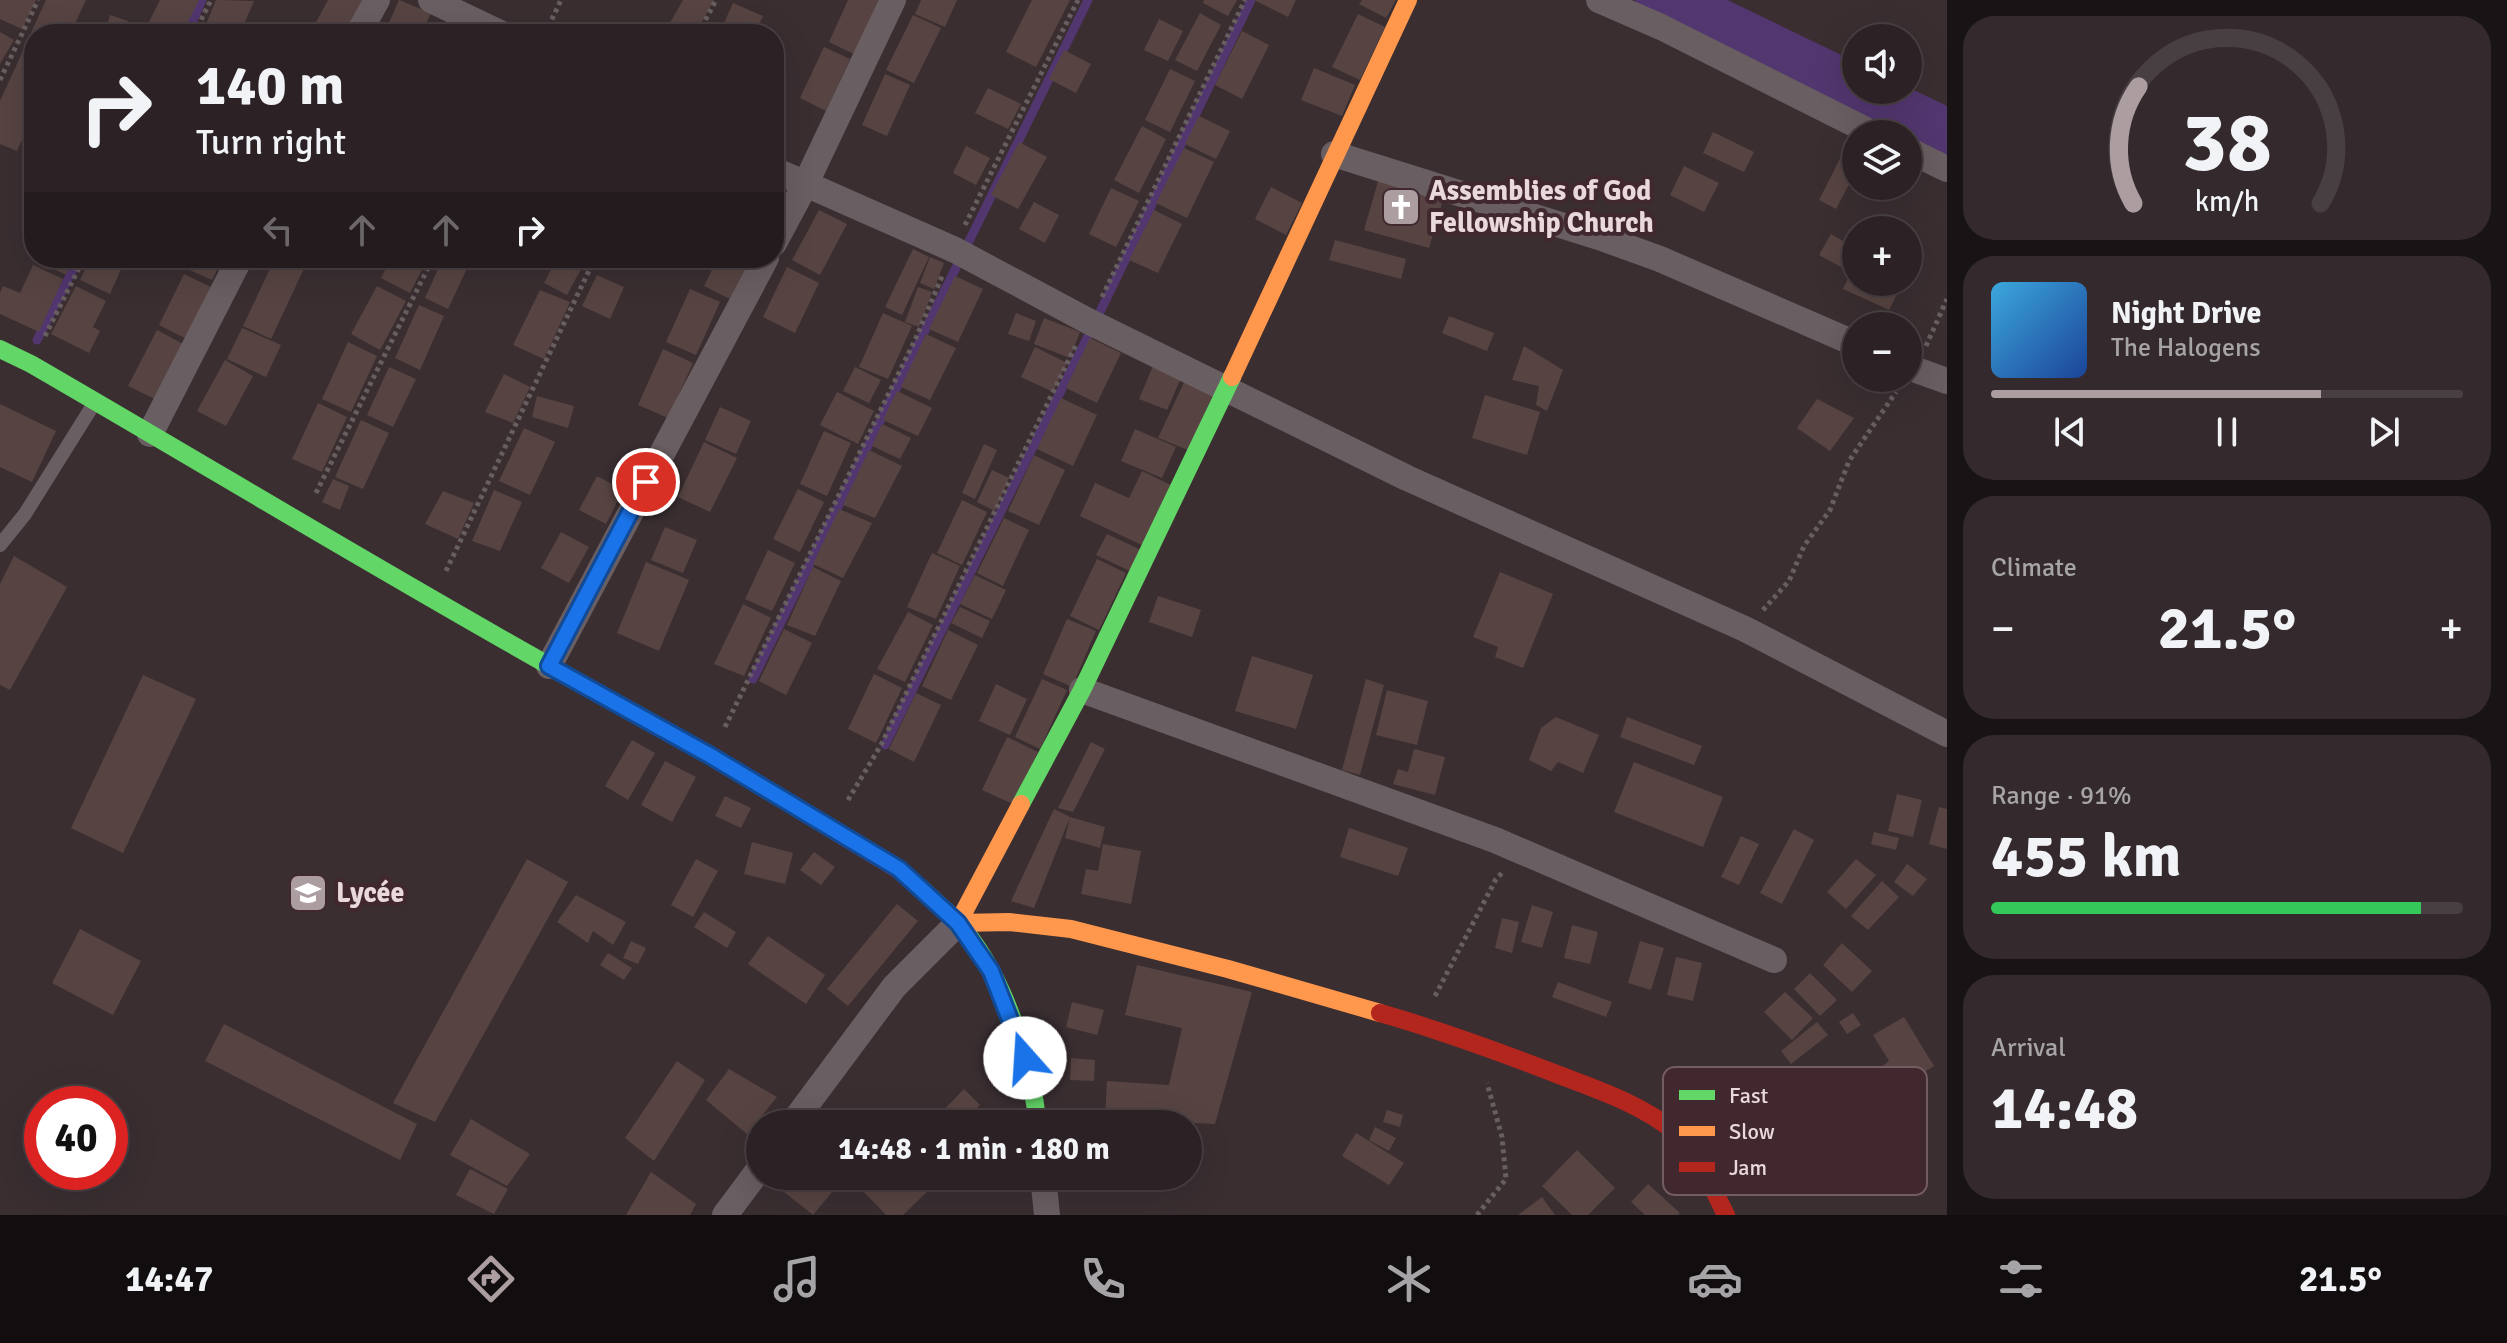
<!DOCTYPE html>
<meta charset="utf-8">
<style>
body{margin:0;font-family:Signika,sans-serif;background:#342a2d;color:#f1f3f6;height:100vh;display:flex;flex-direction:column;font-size:30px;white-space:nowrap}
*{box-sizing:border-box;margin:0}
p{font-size:26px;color:#a6a4a7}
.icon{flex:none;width:44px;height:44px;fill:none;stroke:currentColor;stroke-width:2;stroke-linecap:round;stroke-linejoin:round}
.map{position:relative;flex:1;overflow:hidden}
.side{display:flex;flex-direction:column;gap:16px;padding:16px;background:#181314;width:560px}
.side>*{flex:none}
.top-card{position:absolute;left:24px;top:24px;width:760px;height:244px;border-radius:32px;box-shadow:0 8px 32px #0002,0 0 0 2px #483f42;background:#2c2225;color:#f1f3f6;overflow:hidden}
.tools{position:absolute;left:1842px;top:24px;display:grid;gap:16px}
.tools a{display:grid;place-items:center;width:80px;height:80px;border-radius:50%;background:#2c2225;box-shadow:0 8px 32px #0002,0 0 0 2px #483f42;font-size:40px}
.speed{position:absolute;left:24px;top:1086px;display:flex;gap:16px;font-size:40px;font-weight:700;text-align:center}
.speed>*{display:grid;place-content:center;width:104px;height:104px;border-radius:50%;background:#2c2225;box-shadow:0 8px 32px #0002,0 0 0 2px #483f42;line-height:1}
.speed .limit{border:12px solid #d22;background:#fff;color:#111}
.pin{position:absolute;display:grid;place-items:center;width:68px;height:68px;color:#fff;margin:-34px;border:4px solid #fff;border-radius:50%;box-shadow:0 2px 8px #0007}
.me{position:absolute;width:88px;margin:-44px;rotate:341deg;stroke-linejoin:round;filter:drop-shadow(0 0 6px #0008)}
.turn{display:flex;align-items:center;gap:28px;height:168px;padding:0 40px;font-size:36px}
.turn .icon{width:104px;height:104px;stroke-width:2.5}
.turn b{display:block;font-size:56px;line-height:68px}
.lanes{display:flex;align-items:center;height:76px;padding:0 40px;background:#0003;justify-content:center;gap:40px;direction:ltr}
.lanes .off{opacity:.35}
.big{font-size:60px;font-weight:700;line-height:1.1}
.side .card{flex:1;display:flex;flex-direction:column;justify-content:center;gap:12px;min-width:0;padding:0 28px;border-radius:32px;background:#342a2d}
.side .dial{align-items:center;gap:0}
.dial svg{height:208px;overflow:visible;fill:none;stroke:#483f42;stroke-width:7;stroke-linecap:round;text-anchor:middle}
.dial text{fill:#f1f3f6;stroke:none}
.song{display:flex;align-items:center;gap:24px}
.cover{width:96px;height:96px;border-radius:12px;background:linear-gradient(135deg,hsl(200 70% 55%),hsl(220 70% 35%))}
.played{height:8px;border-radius:4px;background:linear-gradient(90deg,#ac9da0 70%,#483f42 70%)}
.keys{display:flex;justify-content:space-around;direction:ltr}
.heat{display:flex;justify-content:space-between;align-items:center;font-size:44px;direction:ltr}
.charge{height:12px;border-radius:6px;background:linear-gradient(90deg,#34c759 91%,#483f42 0)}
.trip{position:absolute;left:746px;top:1110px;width:456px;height:80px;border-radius:40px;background:#2c2225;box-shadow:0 8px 32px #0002,0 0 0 2px #483f42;font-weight:700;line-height:80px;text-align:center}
.dock{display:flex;height:128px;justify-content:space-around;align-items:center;background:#120e0f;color:#a6a4a7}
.dock .icon{width:56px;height:56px}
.dock .selected{color:#ac9da0}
.dock b{font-size:36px;color:#f1f3f6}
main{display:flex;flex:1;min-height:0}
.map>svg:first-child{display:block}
</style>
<main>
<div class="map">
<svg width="1947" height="1215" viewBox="0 0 1947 1215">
<rect width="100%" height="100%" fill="#3a2e31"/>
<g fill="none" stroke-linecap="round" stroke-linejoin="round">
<!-- stream -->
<path stroke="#52366f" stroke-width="9" d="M187,34L202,0
M37,340L79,258
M753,679L1088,0
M885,745L1098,316L1251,0"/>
<!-- river -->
<path stroke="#52366f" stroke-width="56" d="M1663,0L1947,137"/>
</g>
<!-- building -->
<path fill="#574442" d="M0,0H36L22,29L0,19Z
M46,0H86L70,34H34V114L17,151L0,144V101Z
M160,0H199L182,34H175L149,22Z
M216,0L254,1L240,34H202Z
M328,0H365L347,34H336L315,24Z
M399,0L431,13L421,34H384Z
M683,0H714L695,34H673L666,30Z
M848,0H882L856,55L829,42Z
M921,0H957L945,27L915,14Z
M1032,0H1070L1036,67L1006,52Z
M1204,0H1237L1228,16L1203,3Z
M1254,0H1296L1288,17Z
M1362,0H1396L1386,18L1359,4Z
M733,3L763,16L754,34H719Z
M1200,13L1221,25L1197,71L1175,60Z
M1358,14L1385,27L1360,80L1332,67Z
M110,15L128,21L124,34H104Z
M913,15L941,28L914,83L886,70Z
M1159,19L1183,31L1168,61L1144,50Z
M1242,31L1269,45L1242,99L1215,85Z
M0,32L14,40L0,64Z
M824,47L850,59L826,111L800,98Z
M1064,50L1091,64L1076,93L1049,79Z
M1314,68L1355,85L1342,116L1301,100Z
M1170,69L1195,81L1170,132L1145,120Z
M885,74L910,85L887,136L862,125Z
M988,88L1021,104L1008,129L975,113Z
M1199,116L1230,131L1216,159L1185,144Z
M1142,126L1166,139L1139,193L1114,180Z
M1713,132L1754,152L1744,172L1703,153Z
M1019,142L1047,157L1018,209L991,195Z
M1847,145L1856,150V171L1836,209L1819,200Z
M966,146L990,158L976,185L953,173Z
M1184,148L1214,162L1187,218L1156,203Z
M1684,166L1719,183L1704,212L1670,195Z
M1380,174L1445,193L1429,248L1364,230Z
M774,179L788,185L774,214Z
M1271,187L1302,203L1286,235L1255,219Z
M1111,188L1139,201L1116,247L1089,234Z
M1034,202L1059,215L1045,243L1019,229Z
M819,210L847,224L820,275L792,260Z
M1154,210L1182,224L1158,273L1129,260Z
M1831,234L1853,247L1841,267L1819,255Z
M1335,240L1406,259L1401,279L1329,260Z
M913,249L929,257L902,315L885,307Z
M930,257L944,263L934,289L920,283Z
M36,258H73L66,275L35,260Z
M91,258H126L110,294L80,280Z
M190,258H223L212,280L185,268Z
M275,258H309L271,339L243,326Z
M391,258H428L410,293L381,278Z
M443,258H472L448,309L425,298Z
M557,258H587L567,295L544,283Z
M718,258H755L734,301L704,286Z
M1856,262V282H1903L1889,310L1843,289Z
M33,265L63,279L39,332L0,314V293L3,286L20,293Z
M787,267L819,283L795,333L763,317Z
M184,274L213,288L187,339L159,325Z
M597,275L624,287L610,319L582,306Z
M955,276L983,289L958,342L929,329Z
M76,286L106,301L93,327L100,331L89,353L51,334Z
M377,286L406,301L380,350L351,334Z
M918,287L932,292L919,327L905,322Z
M690,289L720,302L696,355L666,342Z
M540,290L570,302L544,359L513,345Z
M419,305L444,316L420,370L395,358Z
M883,313L912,326L888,379L859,367Z
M1016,313L1036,321L1029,341L1008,334Z
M1449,316L1494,333L1487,351L1442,333Z
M1044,318L1080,332L1070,358L1034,344Z
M242,328L281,345L266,377L227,359Z
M157,330L185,345L157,400L128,386Z
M926,334L956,348L930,400L901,387Z
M1090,338L1121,353L1097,403L1066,388Z
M348,342L377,356L351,412L322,399Z
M1524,346L1563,370L1547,411L1536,405L1539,386L1512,380Z
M1035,347L1067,363L1053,392L1021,377Z
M663,349L693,363L668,418L638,405Z
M1156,359L1184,371L1167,410L1139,399Z
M225,360L253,376L226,426L197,411Z
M389,367L416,379L393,427L367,415Z
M855,367L881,380L869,403L843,391Z
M504,374L530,387L513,423L485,412Z
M1187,376L1216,389L1188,450L1158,438Z
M897,391L932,408L918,436L883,420Z
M837,392L874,411L858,444L820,425Z
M1485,395L1540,412L1527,455L1472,438Z
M537,396L574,406L568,428L532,417Z
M1061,398L1097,415L1073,466L1037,449Z
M1817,399L1854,418L1830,451L1797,428Z
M318,403L347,417L322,472L292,459Z
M0,404L56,431L32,482L0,467Z
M720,407L751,421L736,454L705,440Z
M361,420L389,433L363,489L335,477Z
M882,424L911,438L900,459L872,446Z
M524,428L555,442L530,495L499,481Z
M1135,429L1176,447L1162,478L1121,461Z
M824,431L851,443L827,496L800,484Z
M704,442L737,458L710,512L678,497Z
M984,444L997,450L975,499L962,493Z
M869,450L902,466L875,518L843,505Z
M1034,455L1065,470L1039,525L1008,511Z
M992,470L1009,478L995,511L977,502Z
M1142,471L1171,485L1144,546L1080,516L1095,483L1129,498Z
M597,476L623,490L606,524L579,510Z
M333,479L349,486L340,510L322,502Z
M798,489L824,502L800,552L773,539Z
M494,490L522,502L500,551L472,541Z
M443,491L474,503L458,539L425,524Z
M962,500L987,512L962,565L937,553Z
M839,509L872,523L843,578L813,564Z
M1004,518L1029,530L1003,586L977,573Z
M665,527L697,540L683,573L651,560Z
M561,532L589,547L569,583L541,568Z
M1107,534L1141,550L1130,571L1096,555Z
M768,550L795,563L772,611L745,599Z
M932,553L960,566L936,619L907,607Z
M14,556L67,587L10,690L0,685V584Z
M1097,559L1126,573L1099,630L1070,616Z
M646,562L689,580L659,651L617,633Z
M813,567L841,581L815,636L787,625Z
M1500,572L1553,594L1523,668L1495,657L1498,647L1473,637Z
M975,575L1006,590L992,619L960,604Z
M1158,596L1201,610L1192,637L1149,622Z
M743,604L771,618L744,676L714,664Z
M960,607L990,621L982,638L951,623Z
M908,612L933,625L905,682L877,669Z
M1067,619L1096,631L1072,687L1043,674Z
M784,629L812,643L786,695L759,681Z
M948,630L978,645L951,700L922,686Z
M1252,656L1313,675L1296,729L1235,711Z
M874,674L902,688L876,743L848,729Z
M143,675L196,699L123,853L71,828Z
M1042,679L1067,690L1040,749L1015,737Z
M1366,679L1384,685L1360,775L1342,770Z
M996,684L1027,699L1010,735L979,721Z
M1387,690L1428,701L1417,745L1376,735Z
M916,693L941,705L914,762L889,749Z
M1556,717L1599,735L1583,773L1558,762L1551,771L1529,760L1541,728Z
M1627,717L1702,746L1694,765L1620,737Z
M1007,737L1038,752L1013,804L982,790Z
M632,740L655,753L628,800L605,786Z
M1091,742L1105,749L1073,812L1058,808Z
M1414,749L1445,757L1435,795L1393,784L1398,769L1408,772Z
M665,761L696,777L672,822L641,805Z
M1634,762L1723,797L1703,847L1614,812Z
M1897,794L1922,800L1913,837L1888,831Z
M725,796L751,808L741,828L715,816Z
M1939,807L1947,809V849L1929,844Z
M1054,809L1070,817L1105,827L1100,848L1065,838L1070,817L1034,908L1011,901Z
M1349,828L1408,848L1398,876L1340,857Z
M1794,829L1814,840L1782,904L1760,893Z
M1874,832L1899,838L1896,850L1871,844Z
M1741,836L1759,844L1739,885L1721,877Z
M752,842L793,853L785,884L744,874Z
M1103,844L1141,851L1131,904L1081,894L1086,869L1098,871Z
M814,852L835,867L821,885L800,870Z
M527,859L568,882L435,1122L393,1103Z
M696,859L718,871L693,917L671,905Z
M1856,859L1876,875L1846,909L1827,892Z
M1907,864L1927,879L1913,896L1894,882Z
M1882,881L1899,897L1868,930L1851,916Z
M576,895L626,922L613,945L593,931L588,943L557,922Z
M897,904L918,921L848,1006L827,989Z
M1532,905L1553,912L1542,948L1521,942Z
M704,912L736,932L727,948L694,927Z
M1502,918L1519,922L1512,953L1495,948Z
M1572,925L1598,932L1590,964L1564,958Z
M80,929L141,961L113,1015L52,983Z
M768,936L825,975L806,1004L748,964Z
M631,941L646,948L638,964L623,958Z
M1640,941L1664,948L1651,990L1628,983Z
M1842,943L1872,971L1852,992L1823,965Z
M608,953L632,968L624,980L600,965Z
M1676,957L1702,963L1693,1001L1667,995Z
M1137,965L1252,992L1215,1124L1105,1119L1107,1081L1169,1085L1182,1028L1125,1015Z
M1810,973L1837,1000L1820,1016L1794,989Z
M1558,982L1612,1002L1606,1017L1552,997Z
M1785,992L1813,1018L1792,1040L1764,1012Z
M1072,1002L1104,1010L1097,1035L1066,1027Z
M1853,1013L1861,1025L1847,1034L1839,1022Z
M1904,1017L1934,1066L1892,1092L1878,1069L1889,1061L1873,1035Z
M1817,1022L1828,1035L1791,1064L1781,1051Z
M224,1024L417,1124L400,1160L205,1061Z
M1071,1058L1095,1060L1094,1081L1070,1080Z
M677,1061L705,1080L654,1161L625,1138Z
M729,1069L777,1097L747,1134L706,1100Z
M964,1089L980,1105L962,1124H935L932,1122Z
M981,1108L996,1122L994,1124H965Z
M1387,1110L1403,1115L1400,1127L1383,1122Z
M471,1119L530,1154L507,1186L450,1155Z
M1375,1127L1396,1138L1389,1151L1369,1140Z
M1356,1133L1404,1163L1389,1185L1342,1156Z
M1577,1150L1615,1188L1588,1215H1572L1542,1186Z
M470,1169L508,1189L494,1214L456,1195Z
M651,1172L696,1204L690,1215H626Z
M797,1176H837L842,1180L813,1215L784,1192Z
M872,1176H925L934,1185L903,1215H886L860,1188Z
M1648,1184L1680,1213L1678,1215H1645L1631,1202Z
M1542,1197L1555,1215H1518Z"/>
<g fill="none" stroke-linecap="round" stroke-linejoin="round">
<!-- path -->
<path stroke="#675e60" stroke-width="5" stroke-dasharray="4 4" stroke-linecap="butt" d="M194,34L211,0
M545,34L561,0
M698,34L716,0
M0,80L38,0
M965,225L1078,0
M1102,297L1245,0
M45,336L84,258
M1926,346L1947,299
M316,493L433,258
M446,571L595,258
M1763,610L1789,581L1804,546L1830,510L1849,461L1896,392
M725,727L916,338L943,274
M848,800L881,745L1076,345
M1435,996L1496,879L1503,872
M1477,1215L1506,1179L1502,1137L1487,1083"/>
<!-- lane -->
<path stroke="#695e61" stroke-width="14" d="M0,545L25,514L95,402"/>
<!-- street -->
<path stroke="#695e61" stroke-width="26" d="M431,0L502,34
M1599,0L1661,27L1874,134
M358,34L377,0
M1908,150L1947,169
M1334,154L1599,237L1660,259L1856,344
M774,170L955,250L1088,321L1407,478L1745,629L1947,734
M774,243L805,185L893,0
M1908,367L1947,381
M150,434L240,258
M549,666L766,258
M1082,690L1495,840L1774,960
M792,1124L894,987L958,923
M1043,1176L1047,1215
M725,1215L760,1168"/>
<!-- fast -->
<path stroke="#63d668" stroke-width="18" d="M0,349L31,364C214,470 395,580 580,683
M1021,804L1082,690L1232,377
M902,872C920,888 940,904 957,922C1003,971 1030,1059 1038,1124"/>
<!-- slow -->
<path stroke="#ff974d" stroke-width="18" d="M1232,377L1408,0
M1021,804L958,923L1009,922L1071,929L1228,969L1380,1013"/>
<!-- jam -->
<path stroke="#b3261e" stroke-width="18" d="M580,683L711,756L902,872
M1380,1013C1440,1030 1497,1051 1554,1073C1595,1089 1640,1103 1675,1132C1697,1149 1713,1190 1726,1215"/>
</g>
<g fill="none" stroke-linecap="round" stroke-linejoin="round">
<defs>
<path id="route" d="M646,482L549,666L711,756L899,869L958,923L991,971L1025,1058"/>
</defs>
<!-- route casing -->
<use href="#route" stroke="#114b97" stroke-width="20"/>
<!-- route -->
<use href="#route" stroke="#1a73e8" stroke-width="14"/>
</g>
<!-- icons -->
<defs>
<symbol id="church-square" viewBox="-11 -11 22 22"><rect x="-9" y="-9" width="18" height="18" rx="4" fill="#ac9da0" stroke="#40282e"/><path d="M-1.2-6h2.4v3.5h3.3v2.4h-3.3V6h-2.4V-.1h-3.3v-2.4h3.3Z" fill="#fff"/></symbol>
<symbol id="school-square" viewBox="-11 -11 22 22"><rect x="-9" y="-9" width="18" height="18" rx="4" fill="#ac9da0" stroke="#40282e"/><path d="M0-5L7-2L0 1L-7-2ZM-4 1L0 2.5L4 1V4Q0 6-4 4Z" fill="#fff"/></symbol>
</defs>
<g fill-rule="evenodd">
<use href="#church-square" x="1379" y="185" width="44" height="44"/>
<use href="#school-square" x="286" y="871" width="44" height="44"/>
</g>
<g text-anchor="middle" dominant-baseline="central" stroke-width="8" stroke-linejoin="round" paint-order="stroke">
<!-- poi labels -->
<g font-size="28" font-weight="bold" fill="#ead9dc" stroke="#40282e" text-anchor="start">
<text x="1429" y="191">Assemblies of God<tspan x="1429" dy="32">Fellowship Church</tspan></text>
<text x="336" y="893">Lycée</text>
</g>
</g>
<!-- legend -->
<rect x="1663" y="1067" width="264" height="128" rx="12" fill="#40282e" stroke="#735d62" stroke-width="2"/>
<rect x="1679" y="1090" width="36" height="10" fill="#63d668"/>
<rect x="1679" y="1126" width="36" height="10" fill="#ff974d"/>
<rect x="1679" y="1162" width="36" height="10" fill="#b3261e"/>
<g font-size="22" fill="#ead9dc">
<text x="1729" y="1103">Fast</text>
<text x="1729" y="1139">Slow</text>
<text x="1729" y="1175">Jam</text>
</g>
</svg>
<div class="tools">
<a><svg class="icon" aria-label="sound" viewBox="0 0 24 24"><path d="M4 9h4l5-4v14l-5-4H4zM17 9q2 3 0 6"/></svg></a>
<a><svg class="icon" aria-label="layers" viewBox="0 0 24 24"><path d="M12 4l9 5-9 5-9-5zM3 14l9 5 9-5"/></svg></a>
<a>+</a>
<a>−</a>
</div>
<div class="speed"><div class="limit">40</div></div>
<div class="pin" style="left:646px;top:482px;background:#d93025"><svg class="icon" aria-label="arrive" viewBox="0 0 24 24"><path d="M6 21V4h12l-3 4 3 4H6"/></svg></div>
<svg class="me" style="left:1025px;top:1058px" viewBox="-20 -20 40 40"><circle r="19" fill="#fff"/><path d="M0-13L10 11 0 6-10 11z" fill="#1a73e8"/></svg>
<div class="trip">14:48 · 1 min · 180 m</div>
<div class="top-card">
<div class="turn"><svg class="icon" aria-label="right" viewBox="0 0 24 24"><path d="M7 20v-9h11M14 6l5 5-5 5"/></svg><div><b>140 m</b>Turn right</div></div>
<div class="lanes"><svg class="icon off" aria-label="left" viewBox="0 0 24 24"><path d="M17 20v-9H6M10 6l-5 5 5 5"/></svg><svg class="icon off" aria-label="ahead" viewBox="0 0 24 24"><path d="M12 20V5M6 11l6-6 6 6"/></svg><svg class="icon off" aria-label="ahead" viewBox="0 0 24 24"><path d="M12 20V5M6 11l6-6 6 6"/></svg><svg class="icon" aria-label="right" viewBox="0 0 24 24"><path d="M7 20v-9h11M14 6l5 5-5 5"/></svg></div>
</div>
</div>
<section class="side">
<div class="card dial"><svg viewBox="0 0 100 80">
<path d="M14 69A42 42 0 1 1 86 69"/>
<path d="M14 69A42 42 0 0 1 16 24" stroke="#ac9da0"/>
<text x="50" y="56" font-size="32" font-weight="700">38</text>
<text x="50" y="72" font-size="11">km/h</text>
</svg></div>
<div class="card">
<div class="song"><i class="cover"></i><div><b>Night Drive</b><p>The Halogens</p></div></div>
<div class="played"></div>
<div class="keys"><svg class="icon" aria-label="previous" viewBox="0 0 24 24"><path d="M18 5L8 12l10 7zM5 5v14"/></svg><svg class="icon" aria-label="pause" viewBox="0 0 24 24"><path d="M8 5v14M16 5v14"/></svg><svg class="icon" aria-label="next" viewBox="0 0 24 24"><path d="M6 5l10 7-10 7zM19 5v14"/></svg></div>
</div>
<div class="card"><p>Climate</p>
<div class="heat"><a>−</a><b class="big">21.5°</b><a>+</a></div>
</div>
<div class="card"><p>Range · 91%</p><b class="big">455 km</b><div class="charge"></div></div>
<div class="card"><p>Arrival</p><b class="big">14:48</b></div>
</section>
</main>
<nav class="dock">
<b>14:47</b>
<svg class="icon selected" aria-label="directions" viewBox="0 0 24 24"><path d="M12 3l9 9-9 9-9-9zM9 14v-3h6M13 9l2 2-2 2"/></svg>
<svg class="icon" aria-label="music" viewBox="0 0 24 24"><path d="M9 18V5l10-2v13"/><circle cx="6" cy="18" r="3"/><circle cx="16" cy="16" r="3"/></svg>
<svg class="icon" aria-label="phone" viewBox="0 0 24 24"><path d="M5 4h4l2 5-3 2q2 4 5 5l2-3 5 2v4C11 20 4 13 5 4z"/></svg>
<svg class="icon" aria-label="climate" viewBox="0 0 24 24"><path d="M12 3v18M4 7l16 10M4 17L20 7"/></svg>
<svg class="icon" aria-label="car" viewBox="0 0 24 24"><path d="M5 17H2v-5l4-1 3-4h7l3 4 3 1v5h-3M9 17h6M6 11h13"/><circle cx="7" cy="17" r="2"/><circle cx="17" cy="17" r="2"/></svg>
<svg class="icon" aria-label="filters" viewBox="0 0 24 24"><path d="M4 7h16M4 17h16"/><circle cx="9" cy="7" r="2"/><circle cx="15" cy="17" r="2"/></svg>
<b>21.5°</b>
</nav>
